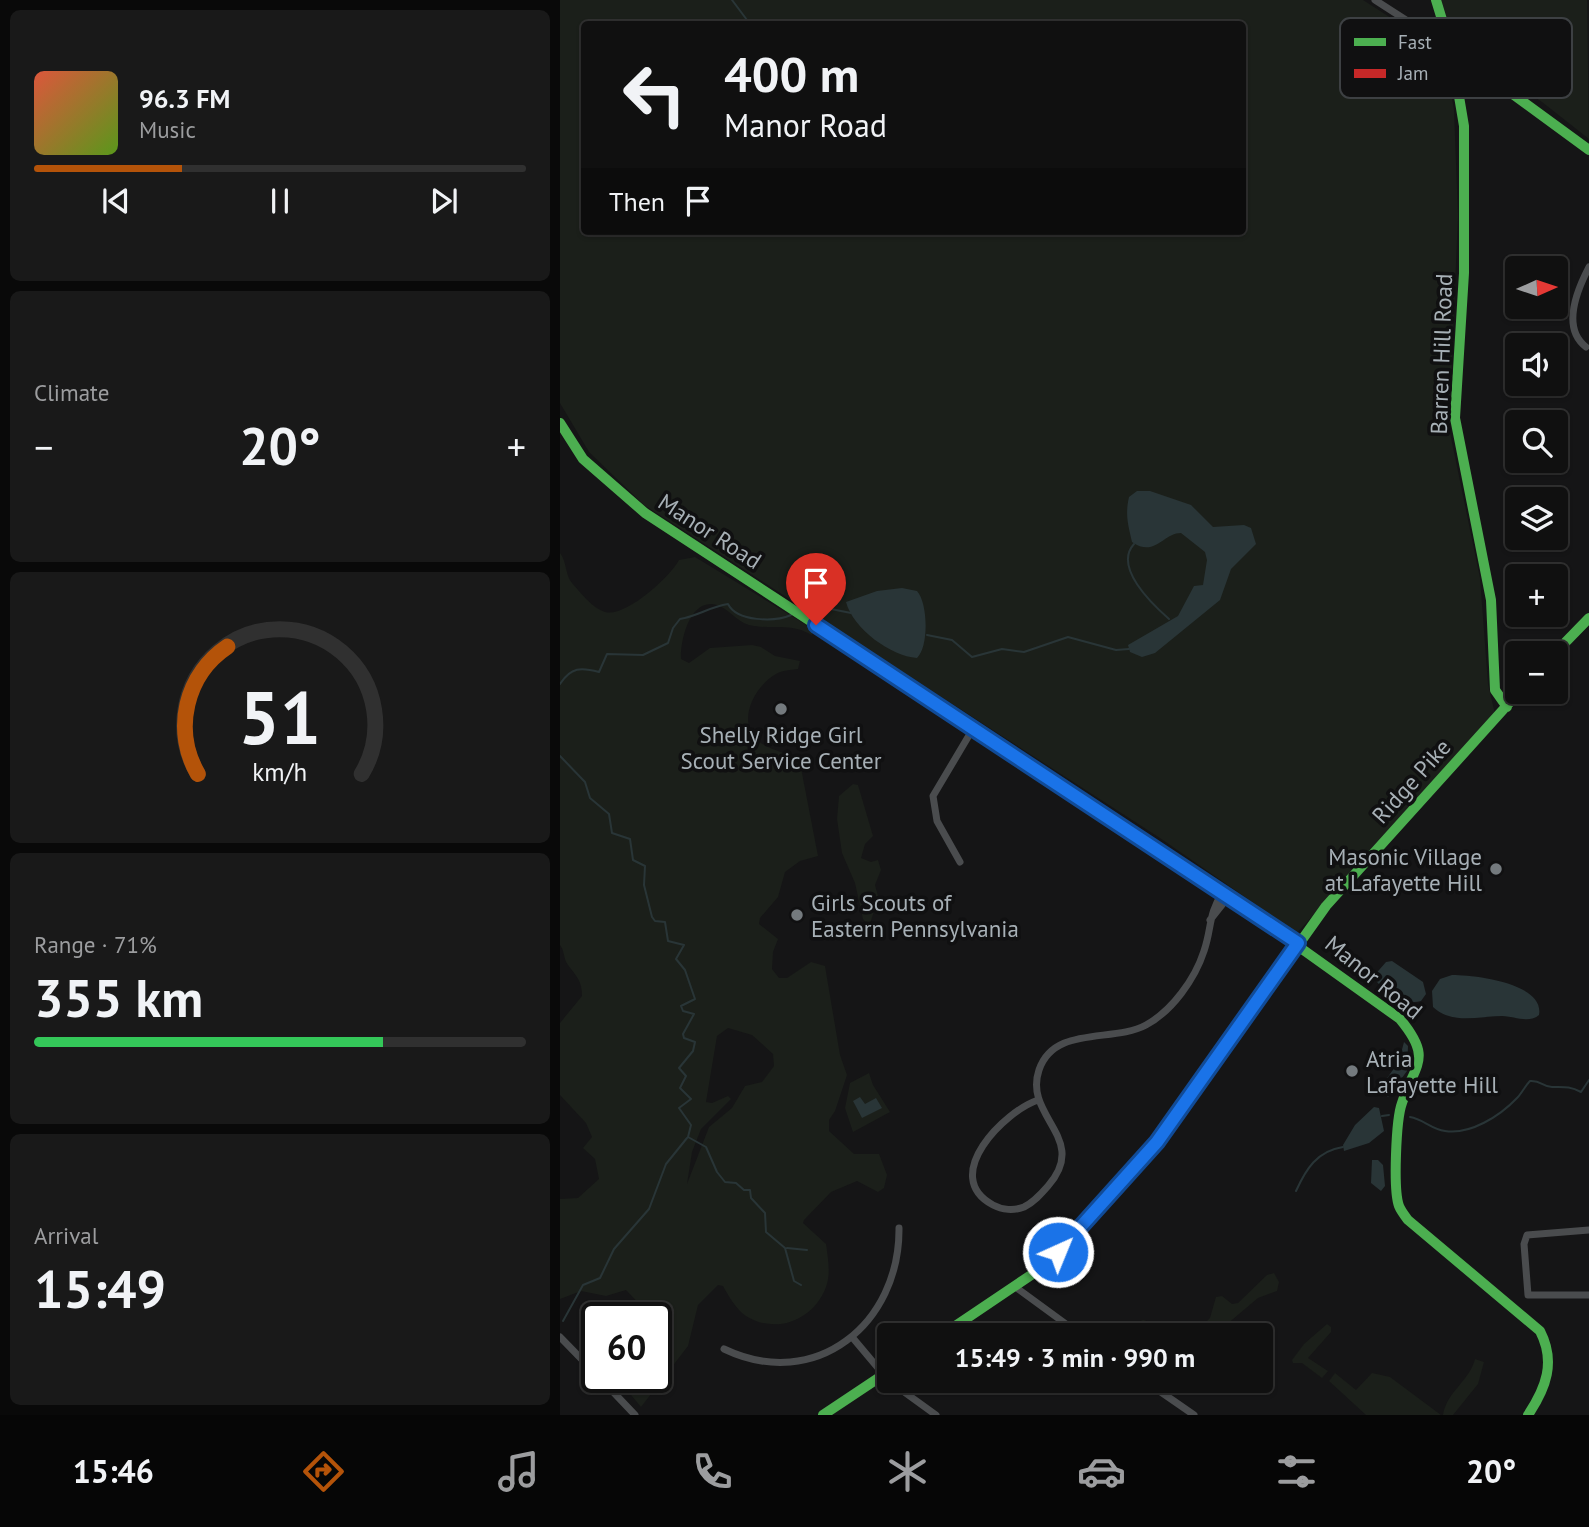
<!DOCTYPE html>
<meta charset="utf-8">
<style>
body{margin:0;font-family:"PT Sans",sans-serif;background:#191919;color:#f1f3f6;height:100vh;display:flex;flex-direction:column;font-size:26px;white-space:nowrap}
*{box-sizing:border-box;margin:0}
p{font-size:23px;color:#9c9d9f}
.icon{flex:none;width:38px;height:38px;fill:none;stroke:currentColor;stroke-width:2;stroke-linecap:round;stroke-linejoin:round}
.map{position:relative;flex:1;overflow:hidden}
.panel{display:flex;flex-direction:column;gap:10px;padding:10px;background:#090909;width:560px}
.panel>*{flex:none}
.guide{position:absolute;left:21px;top:21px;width:665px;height:214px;border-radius:7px;box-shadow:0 2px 5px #0004,0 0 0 2px #303030;background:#101010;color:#f1f3f6;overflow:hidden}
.needle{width:46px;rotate:87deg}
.fabs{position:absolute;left:945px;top:256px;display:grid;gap:14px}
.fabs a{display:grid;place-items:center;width:63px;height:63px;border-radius:7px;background:#101010;box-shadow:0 2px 5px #0004,0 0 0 2px #303030;font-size:35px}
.speed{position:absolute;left:21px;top:1302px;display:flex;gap:14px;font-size:35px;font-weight:700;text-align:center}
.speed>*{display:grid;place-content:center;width:91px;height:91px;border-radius:50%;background:#101010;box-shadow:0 2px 5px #0004,0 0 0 2px #303030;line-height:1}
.speed .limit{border:4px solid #111;border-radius:10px;background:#fff;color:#111}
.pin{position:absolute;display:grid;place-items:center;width:60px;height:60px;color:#fff;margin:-72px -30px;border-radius:50% 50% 50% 0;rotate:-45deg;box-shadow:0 0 7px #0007}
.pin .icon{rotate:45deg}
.me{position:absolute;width:77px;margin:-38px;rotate:44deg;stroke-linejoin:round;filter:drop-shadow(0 0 5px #0008)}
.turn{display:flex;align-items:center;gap:24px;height:147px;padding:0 28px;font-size:32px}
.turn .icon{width:91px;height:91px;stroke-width:2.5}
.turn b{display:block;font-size:49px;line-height:60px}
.then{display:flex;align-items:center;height:66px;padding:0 28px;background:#0003;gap:14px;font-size:26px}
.big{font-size:52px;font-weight:800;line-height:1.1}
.panel .tile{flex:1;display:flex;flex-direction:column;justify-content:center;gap:10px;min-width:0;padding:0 24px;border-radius:10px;background:#191919}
.panel .dial{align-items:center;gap:0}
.dial svg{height:182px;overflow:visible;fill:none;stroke:#303030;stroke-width:7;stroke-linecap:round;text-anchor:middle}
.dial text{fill:#f1f3f6;stroke:none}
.song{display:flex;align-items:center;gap:21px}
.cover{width:84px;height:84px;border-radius:10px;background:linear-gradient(135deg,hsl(10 70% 55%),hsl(90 70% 35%))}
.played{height:7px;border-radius:4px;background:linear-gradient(90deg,#b45309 30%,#303030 30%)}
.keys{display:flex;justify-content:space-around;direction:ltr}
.heat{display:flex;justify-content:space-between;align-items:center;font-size:38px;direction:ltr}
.charge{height:10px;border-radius:5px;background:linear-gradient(90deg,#34c759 71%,#303030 0)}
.trip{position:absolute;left:317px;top:1323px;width:396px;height:70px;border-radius:7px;background:#101010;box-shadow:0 2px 5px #0004,0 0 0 2px #303030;font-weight:800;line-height:70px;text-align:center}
.menu{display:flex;height:112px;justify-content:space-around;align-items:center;background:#060606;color:#9c9d9f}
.menu .icon{width:49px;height:49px}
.menu .active{color:#b45309}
.menu b{font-size:32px;color:#f1f3f6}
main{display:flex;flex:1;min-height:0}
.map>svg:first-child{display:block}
</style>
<main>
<section class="panel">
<div class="tile">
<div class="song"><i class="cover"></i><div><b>96.3 FM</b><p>Music</p></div></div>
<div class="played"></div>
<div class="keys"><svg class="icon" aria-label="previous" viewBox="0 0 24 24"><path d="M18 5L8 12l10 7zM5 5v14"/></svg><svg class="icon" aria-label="pause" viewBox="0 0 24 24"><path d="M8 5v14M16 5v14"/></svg><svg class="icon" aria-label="next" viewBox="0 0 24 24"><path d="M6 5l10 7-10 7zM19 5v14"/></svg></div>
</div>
<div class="tile"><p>Climate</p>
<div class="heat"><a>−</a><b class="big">20°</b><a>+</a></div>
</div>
<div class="tile dial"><svg viewBox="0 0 100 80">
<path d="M14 69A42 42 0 1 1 86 69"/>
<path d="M14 69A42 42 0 0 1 27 13" stroke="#b45309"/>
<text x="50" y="56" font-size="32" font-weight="700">51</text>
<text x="50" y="72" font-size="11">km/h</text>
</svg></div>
<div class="tile"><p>Range · 71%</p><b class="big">355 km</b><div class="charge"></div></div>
<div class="tile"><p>Arrival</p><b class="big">15:49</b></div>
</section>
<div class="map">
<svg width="1029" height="1415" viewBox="0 0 1029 1415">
<rect width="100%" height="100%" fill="#151516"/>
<!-- green -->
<path fill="#1b1f1a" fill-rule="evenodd" d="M0,0H803L884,52L894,110L898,216L889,428L920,578L928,684L935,714L737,933L600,838L84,505L29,452L0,403ZM24,24H682V231H24Z
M881,0H1027L1029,139L982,102L896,44Z
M0,553C7,562 5,575 12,583C21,593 32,608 45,612C65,618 110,577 119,560L135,557L253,629L252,635C247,633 243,630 237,629C221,625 205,629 189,625C176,621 169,609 157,605C130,597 120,641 121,659L129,663L150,648L192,645L201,647L215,656L240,661L238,669C231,670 222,670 216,674C196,685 176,720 197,740C209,751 227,751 240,763L258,856L240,861L225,872L218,897L200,918L199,924L218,939L213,952L212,969L219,978H227L251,962L265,966L280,1055L287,1075L275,1111L269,1120V1131L294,1154H319L327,1175L324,1188L318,1192L297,1181L271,1192L244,1220L243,1223L266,1244C268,1258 271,1274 266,1287C254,1320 216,1335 186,1316C176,1309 169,1297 163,1286L158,1285L138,1305L128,1346L81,1407L67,1390L84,1377H96V1366L112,1346L111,1337L66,1290L46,1296L21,1291L0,1299V1199L18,1198L39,1179L35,1159L23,1148L32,1137L26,1123L0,1095V1023L22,996C22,981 17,977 8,965C3,958 5,952 0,945ZM168,1028L192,1035L213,1054L214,1066L202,1082L185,1086L172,1108L149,1127L127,1184L132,1152L141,1129L171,1099L168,1096L152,1103L146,1102L157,1036Z
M293,784L298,785L313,836L305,844L301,858L311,862L318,860L321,870L315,885L320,903L315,908L309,927L303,919L295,883L282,853L277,819L279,796Z
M309,1073L313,1085L330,1112L293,1132L285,1108L290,1083Z
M714,1273L719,1282L717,1291L698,1298L654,1335H566L573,1324L583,1320L614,1329H639L650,1318L656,1297L662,1296L672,1304L678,1303L707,1275Z
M767,1324L771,1327V1332L748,1358L768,1371L762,1378L742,1363H733L732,1360L744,1344Z
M915,1359L924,1362L918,1384L893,1415H883C887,1391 909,1382 915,1359Z
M812,1373L830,1377L881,1415H806L769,1381L775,1373L796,1390Z"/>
<!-- water -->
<path fill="#293537" d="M577,491H590L631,505L653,527L684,525L691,528L696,544L671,569L660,600L595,653L582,657L570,652L568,645L618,616L634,586L643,585L647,560L645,552L621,533C603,533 595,558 572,542C568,524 565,515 569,497Z
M342,588L357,591C368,603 369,647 357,658C331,656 293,629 286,602L317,591Z
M832,961L863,982L866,994L861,1001C845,1006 822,990 813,977L826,962Z
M892,975C914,975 985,983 979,1015C969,1024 954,1016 942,1016C919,1016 892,1025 873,1007L872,991L880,979Z
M844,1042L848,1046L847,1071L828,1097L820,1092L821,1087L839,1061Z
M300,1097L305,1104L316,1098L322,1108L302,1118L293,1101Z
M814,1107L819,1108L824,1131L809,1143L784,1151L783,1145L795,1125Z
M812,1160H818L823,1165L825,1186L821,1191L811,1183Z"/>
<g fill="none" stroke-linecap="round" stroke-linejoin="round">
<!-- stream -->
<path stroke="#293537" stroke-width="2" d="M172,0L190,24
M574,544C553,567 592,604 609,619
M236,608L239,604H246L291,613
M367,635L392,640L412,657L442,649L464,652L508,637L556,650L569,649
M0,684C11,667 21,667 39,672L47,654L83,655L108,643L113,628L120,619C138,616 149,607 168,604C177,622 215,622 231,615
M0,756L25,782L30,798L49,814L52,833L70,839L73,860L85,866L84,885L92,917L95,921L105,922L108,941L124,945L116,959L125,970L135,999L121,1006L123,1011L134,1014L123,1034L124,1038L135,1042L133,1051L119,1068L126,1076L120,1088L131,1099L119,1108L131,1125L128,1137L146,1147L157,1172L165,1182L176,1183L184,1190H190L191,1198L205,1213L206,1232L225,1248L234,1281L241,1285
M822,1116L829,1115
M850,1117C863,1119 871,1129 885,1131C910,1135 940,1116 957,1098C962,1093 965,1086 970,1081C981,1080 983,1087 992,1087C1004,1087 1010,1086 1021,1092L1029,1080
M736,1191C746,1169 757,1151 783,1147
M227,1248L247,1250
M3,1321L23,1285L40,1278L54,1249L89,1209L106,1164L127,1138"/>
<!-- street -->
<path stroke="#4a4c4e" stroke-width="7" d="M815,0L891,49
M1026,347C1001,328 1017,290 1029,267
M400,862L377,821L373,796L414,727
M650,920L669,896
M478,1100C445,1111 379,1176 433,1205C442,1210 454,1211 464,1207C474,1202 481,1194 488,1186C530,1138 463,1117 479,1070C494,1025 553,1043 586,1025C612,1011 635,979 644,951C652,928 648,914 663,892
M454,1286L521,1335
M968,1295L964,1244L967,1235L1029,1230
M968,1295H1029
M0,1337L37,1375
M292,1337L329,1381L376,1415
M164,1349C256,1393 340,1323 339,1228
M39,1377L75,1415
M585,1381L634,1415"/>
<!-- fast -->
<path stroke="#4caf50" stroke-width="10" d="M876,0L891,49L904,126V273L895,418L931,600L935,690L947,707
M891,49L1029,150
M0,423L23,459L85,513L365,696
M995,653L1029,618
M569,830L640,876L840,1019C873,1059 855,1063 842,1103C836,1119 833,1190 839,1206C841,1211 845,1216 848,1220L980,1331C996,1362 986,1388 968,1415
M382,1335L477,1271L533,1217L612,1123L766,906L960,691
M263,1415L329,1371"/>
<!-- jam -->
<path stroke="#c62828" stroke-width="10" d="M365,696L569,830"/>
</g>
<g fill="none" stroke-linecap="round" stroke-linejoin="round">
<defs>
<path id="route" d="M256,625L738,943L597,1142L498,1252"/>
</defs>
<!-- route casing -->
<use href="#route" stroke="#114b97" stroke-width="18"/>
<!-- route -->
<use href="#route" stroke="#1a73e8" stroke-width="12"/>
</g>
<!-- markers -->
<g fill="#747a7e" stroke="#101011" stroke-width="2.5">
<circle cx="221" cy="709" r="7"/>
<circle cx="936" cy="869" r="7"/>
<circle cx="237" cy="915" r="7"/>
<circle cx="792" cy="1071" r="7"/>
</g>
<g text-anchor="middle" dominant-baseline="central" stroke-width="7" stroke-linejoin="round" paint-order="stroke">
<!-- street labels -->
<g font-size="23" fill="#a7b0b6" stroke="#101011">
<text transform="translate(881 354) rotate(-88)">Barren Hill Road</text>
<text transform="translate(150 531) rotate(33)">Manor Road</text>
<text transform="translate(851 781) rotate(-48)">Ridge Pike</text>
<text transform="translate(814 977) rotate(39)">Manor Road</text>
</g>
<!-- poi labels -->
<g font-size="23" fill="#a7b0b6" stroke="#101011" text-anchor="start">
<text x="221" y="734" text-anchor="middle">Shelly Ridge Girl<tspan x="221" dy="26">Scout Service Center</tspan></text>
<text x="922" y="856" text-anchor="end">Masonic Village<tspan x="922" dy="26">at Lafayette Hill</tspan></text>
<text x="251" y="902">Girls Scouts of<tspan x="251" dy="26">Eastern Pennsylvania</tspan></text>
<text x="806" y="1058">Atria<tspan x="806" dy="26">Lafayette Hill</tspan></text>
</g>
</g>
<!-- legend -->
<rect x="780" y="18" width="232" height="80" rx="10" fill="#101011" stroke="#3d4043" stroke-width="2"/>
<rect x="794" y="38" width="32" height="8" fill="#4caf50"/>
<rect x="794" y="69" width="32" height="9" fill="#c62828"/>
<g font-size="19" fill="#a7b0b6">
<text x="838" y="49">Fast</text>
<text x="838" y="80">Jam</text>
</g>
</svg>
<div class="fabs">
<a><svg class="needle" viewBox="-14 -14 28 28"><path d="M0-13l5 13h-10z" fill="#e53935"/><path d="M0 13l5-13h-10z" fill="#9c9d9f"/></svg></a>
<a><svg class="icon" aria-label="sound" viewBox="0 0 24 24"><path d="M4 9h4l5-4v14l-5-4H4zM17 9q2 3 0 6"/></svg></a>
<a><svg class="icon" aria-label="search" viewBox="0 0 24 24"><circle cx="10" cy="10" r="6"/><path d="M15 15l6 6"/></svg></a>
<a><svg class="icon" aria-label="layers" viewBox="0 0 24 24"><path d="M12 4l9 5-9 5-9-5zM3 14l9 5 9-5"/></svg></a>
<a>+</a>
<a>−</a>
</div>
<div class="speed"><div class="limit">60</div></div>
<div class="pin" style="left:256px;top:625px;background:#d93025"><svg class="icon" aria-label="arrive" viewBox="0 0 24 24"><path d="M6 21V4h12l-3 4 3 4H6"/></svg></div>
<svg class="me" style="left:498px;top:1252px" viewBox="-20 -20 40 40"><circle r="17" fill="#1a73e8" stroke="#fff" stroke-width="3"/><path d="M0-11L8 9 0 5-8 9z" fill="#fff"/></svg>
<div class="trip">15:49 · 3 min · 990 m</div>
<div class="guide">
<div class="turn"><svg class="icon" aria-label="left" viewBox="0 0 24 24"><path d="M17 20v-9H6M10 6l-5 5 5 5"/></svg><div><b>400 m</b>Manor Road</div></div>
<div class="then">Then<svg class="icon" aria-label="arrive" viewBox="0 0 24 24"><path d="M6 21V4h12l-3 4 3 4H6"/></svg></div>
</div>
</div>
</main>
<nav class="menu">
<b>15:46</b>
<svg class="icon active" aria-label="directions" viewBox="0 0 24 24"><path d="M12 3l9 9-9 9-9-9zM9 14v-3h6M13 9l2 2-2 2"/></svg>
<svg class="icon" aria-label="music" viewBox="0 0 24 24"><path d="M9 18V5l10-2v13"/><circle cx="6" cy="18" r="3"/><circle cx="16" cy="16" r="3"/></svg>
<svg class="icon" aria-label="phone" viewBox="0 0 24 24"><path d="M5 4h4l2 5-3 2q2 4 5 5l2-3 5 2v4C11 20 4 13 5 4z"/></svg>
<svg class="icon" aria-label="climate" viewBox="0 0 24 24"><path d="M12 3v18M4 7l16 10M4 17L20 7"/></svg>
<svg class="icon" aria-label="car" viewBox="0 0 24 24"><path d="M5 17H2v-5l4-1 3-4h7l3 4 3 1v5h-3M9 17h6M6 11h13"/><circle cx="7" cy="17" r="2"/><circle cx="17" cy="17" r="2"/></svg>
<svg class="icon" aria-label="filters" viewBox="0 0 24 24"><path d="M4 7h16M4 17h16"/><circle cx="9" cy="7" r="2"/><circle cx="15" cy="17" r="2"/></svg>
<b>20°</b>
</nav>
